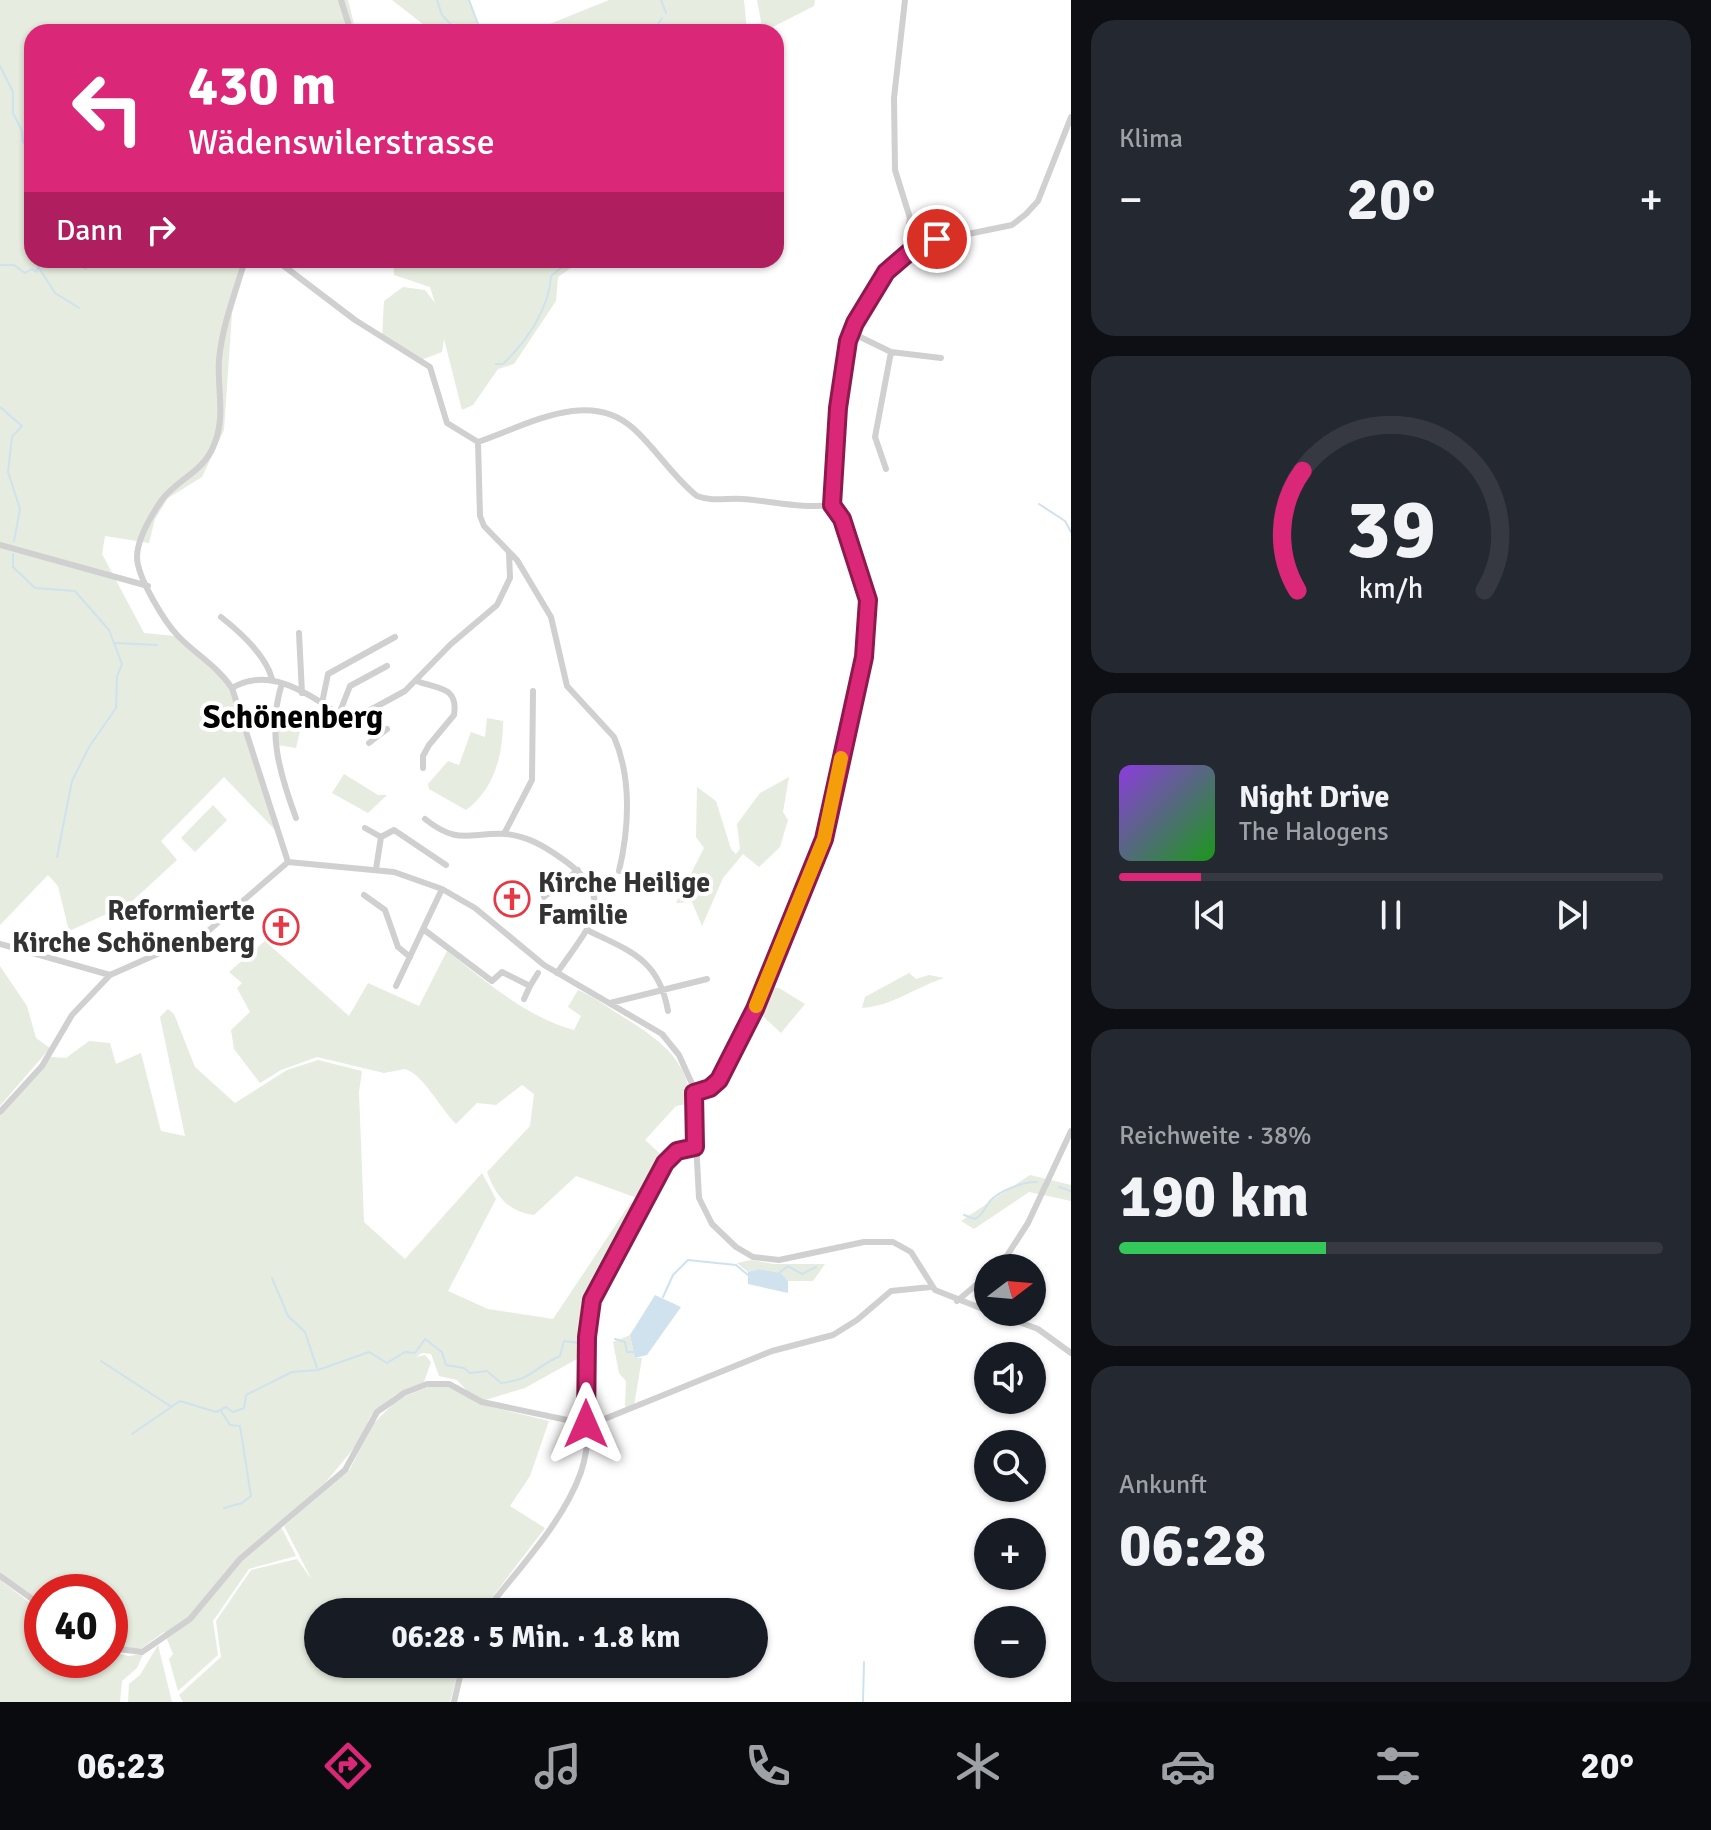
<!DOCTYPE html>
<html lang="de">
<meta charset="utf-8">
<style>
body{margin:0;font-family:Signika,sans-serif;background:#242831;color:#f1f3f6;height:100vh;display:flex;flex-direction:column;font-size:30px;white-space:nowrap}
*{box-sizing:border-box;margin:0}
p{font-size:26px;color:#9ea1a6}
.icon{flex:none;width:44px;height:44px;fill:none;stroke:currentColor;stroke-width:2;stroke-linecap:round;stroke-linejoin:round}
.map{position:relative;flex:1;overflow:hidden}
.drawer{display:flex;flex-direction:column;gap:20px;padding:20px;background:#0d0f14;width:640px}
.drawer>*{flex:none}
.top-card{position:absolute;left:24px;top:24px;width:760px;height:244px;border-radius:24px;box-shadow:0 2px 6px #0004;background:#db2777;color:#fff;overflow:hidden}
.needle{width:52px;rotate:74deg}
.controls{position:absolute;left:974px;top:1254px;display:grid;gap:16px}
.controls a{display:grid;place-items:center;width:72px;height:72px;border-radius:50%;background:#171b24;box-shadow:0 2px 6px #0004;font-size:40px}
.speed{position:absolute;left:24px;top:1574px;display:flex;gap:16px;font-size:40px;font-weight:700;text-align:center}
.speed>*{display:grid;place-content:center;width:104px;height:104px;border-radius:50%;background:#171b24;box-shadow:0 2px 6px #0004;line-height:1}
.speed .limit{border:12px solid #d22;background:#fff;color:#111}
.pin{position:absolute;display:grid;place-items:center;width:68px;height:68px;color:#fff;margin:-34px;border:4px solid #fff;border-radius:50%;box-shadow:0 2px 8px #0007}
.me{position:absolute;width:88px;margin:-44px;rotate:0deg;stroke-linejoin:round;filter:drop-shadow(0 0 6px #0008)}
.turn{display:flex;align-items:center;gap:28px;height:168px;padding:0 32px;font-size:36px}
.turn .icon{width:104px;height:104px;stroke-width:2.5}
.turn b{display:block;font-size:56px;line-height:68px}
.then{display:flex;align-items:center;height:76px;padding:0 32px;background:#0003;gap:16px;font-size:30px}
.big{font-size:60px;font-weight:800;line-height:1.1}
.drawer .widget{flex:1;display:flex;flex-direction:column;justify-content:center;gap:12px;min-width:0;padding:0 28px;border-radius:24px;background:#242831}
.drawer .dial{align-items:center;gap:0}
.dial svg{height:208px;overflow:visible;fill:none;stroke:#363941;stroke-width:7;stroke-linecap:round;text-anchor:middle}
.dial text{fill:#f1f3f6;stroke:none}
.song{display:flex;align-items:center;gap:24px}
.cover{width:96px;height:96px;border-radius:12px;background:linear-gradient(135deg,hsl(270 70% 55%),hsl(120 70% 35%))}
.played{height:8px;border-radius:4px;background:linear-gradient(90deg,#db2777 15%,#363941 15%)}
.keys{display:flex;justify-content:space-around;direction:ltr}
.heat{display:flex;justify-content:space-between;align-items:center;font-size:44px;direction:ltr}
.charge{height:12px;border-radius:6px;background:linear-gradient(90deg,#34c759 38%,#363941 0)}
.trip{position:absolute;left:304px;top:1598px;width:464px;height:80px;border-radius:40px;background:#171b24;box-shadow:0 2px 6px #0004;font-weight:800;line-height:80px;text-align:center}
.menu{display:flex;height:128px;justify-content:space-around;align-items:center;background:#090b0e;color:#9ea1a6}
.menu .icon{width:56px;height:56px}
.menu .current{color:#db2777}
.menu b{font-size:36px;color:#f1f3f6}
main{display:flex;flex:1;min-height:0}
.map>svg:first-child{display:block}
</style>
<main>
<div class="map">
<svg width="1071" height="1702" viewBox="0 0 1071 1702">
<rect width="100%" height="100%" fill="#fff"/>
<!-- green -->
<path fill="#e6ecdf" d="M0,0H348L356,32H32V260H248L232,313L224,430L202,477L168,498L155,519L149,543L105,536L102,554L144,633L175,636L232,688L280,835L224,777L161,841L177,860L129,904L69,931L58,886L48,875L0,925Z
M392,0H470L479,32H427L428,28Z
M609,0H744L747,32H530Z
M757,0H815L814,6L763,32Z
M393,260H582L558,277L556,301L514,364L498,369L473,405L462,410L444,339L442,352L421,360L382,338L384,301L403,287L425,290L435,303L430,287L394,275Z
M305,710L296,748L277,745V717Z
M487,718L503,721C503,756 494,789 466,810L429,789L428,784L448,761L459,765L471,732L485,737Z
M344,774L378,795H387L368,813L332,793Z
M789,777L783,812L788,820L780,847L759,867L743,854L723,878L702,926L692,902L676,903L704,848L696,837L697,787L716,801L731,849L736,854L740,849L737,824L760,793Z
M213,805L227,820L195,852L181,838Z
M265,941L349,1016L368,983L419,1006L447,951C485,981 526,1017 574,1030L581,1016L568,1007L578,990C594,997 606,1006 620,1015C655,1037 688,1057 691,1103L676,1106L645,1140L665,1158L640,1199L576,1176L534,1215C507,1211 496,1196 487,1172L530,1126L534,1094L522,1085L496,1105L477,1103L456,1124C440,1108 423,1074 405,1069L384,1073L317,1057L281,1070L260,1083L234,1049L231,1030L250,1012L237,988L242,983L229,972Z
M0,966L27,1006L36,1038L50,1048L0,1106Z
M909,973L916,979L929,975L944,978C914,988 892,1006 862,1008L865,997Z
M765,987L779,988L805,1004L781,1033L755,1009Z
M168,1009L174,1014L195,1067L235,1103L287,1070L318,1060L362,1071L359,1092L364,1222L405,1259L482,1173L496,1199L448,1291L488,1309L553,1319L631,1202L635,1208L590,1290L584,1355L525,1388L485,1400L470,1394L457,1380L439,1376L431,1354L422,1353L416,1357L425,1355L431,1362L424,1382L395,1395L371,1415L358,1443L326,1482L279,1523L296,1556L249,1569L213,1621L218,1655L178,1691L169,1659L173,1654L164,1632L140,1649L110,1646V1592H42V1604L0,1573V1116L51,1057L66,1058L89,1041L110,1043L116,1064L141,1053L161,1131L185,1136L160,1017Z
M1030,1175L1071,1185V1201L1029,1192L974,1229L961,1221Z
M751,1260L774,1264H825L813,1281H788L781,1273L759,1269L748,1272L737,1263Z
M630,1335L635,1358H642L634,1406L628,1408L625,1406L626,1381L619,1373L613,1342Z
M428,1387H448L483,1405L549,1421L530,1476L510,1506L545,1528L481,1612H318V1664H460L450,1702H183L179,1695L221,1657L216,1621L251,1570L297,1559L312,1580L284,1526L350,1469L373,1424L398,1399Z
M0,1580L42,1612V1660H110V1651L128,1656L143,1654L137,1668L122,1681L120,1702H0Z
M158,1645L172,1702H128L129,1684L140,1675Z"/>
<!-- water -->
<path fill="#cfe2ee" d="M759,1269L781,1273L788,1281V1293L748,1284V1272Z
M655,1295L681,1307L647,1355L635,1358L630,1335Z"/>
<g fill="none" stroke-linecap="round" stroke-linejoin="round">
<!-- stream -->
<path stroke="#cfe2ee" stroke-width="2" d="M437,0L442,15L458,32
M469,0L481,32
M661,0L666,13
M653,32L662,18
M0,66L13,92V113L22,131L23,142L30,148L26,158L32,163
M32,174V178
M67,260L86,269
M0,265H14L25,273L32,269L36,272L42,260
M39,268L55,293L79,308
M496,364H503C527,341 549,309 551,276L571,260
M0,407L22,426L12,437L8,472L20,509L14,541
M1039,504L1065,521L1071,532
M13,554V567L35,588L75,591L109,630L122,664L117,676L116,708L89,747L72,781L57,857
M115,643L157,645
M1059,1187L1071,1191
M964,1215L975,1219C985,1214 985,1205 992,1199C1002,1190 1025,1181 1037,1182
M779,1273L788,1266L802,1274L816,1267
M272,1278L288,1316L305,1332L317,1368
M663,1297L673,1275L688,1260L736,1265L748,1275
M615,1339L625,1342L627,1352H634
M101,1361L170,1406
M221,1411L230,1425L240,1426L251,1496L242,1503L224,1508
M132,1434L180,1401L216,1412L226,1407L233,1412L244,1408L246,1395L292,1372L318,1370L369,1352L387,1363L405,1352L415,1353L425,1339L442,1352L446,1365L464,1368L470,1373L487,1371L501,1383C532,1380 533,1368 560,1356L564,1341L579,1343
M863,1702L864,1662"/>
<!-- minor -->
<path stroke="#d0d0d0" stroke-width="6" d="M341,0L351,32
M904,254L910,218L895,170L894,98L905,0
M245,260C235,293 222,326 219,360C217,390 226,416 214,445C203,473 177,479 161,501C151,516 137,539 137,557C137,577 165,623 179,637C197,655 218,667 232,688L288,862
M276,260L355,320L430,367L447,423L478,442
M850,332L891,352L941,358
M886,469L875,437L891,352
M0,545L148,586
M221,617C240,632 266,655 272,679
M299,633L302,693
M417,681C435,689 459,685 454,715L429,745L423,756V768
M282,683C267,731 279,772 296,818
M232,688C273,663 315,700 350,721L405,691L451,644L497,605L510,578L509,553
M322,703L328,674L395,637
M339,714L350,686L387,666
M365,714L379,735L387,729
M369,743L379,735
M425,819C459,846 469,832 506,834C527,836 544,846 561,858C621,899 589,926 557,973
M365,828L381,837
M504,834L532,780L533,691
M288,862L394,872L442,889L475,908L544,965L662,1034L679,1055L693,1086L699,1198L712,1224L736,1247L753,1257L779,1260L864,1242H893L911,1252L935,1290L988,1311
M376,869L381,837L394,830L446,865
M619,871C629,829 632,778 614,737L567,686L551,617L517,560L484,526L480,516L478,442C526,426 589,387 634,429C657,450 673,477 697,496C713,502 726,498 742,499C773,501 802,509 832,505
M364,895L385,910L398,947L410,957
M544,897L578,870
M423,929L492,981L502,972L530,986L524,999
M587,930C630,951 659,959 668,1011
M0,944L110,975
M396,986L442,889
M530,986L538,973
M610,1003L707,979
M694,1093L710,1088L719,1080L756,1007L816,863L824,839L864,657L870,612L868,600L842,519L832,505L838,408L850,332L876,286L904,254L924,243L1012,225L1026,214L1038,201L1071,117
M0,1112L42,1066L72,1015L110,975L207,932L288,862
M999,1268L1028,1223L1071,1131
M957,1301L988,1275
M992,1312L1038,1329L1071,1353
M587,1426L772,1351L833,1335L857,1320L891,1291L931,1287
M0,1576L42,1606
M485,1612C518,1569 563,1523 581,1472C597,1425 582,1369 588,1320C593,1277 640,1200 665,1163L677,1151L695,1147
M110,1648L142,1652L190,1619L240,1559L345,1470L377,1412L404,1393L427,1384H449L482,1402L586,1424
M454,1702L463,1664"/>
</g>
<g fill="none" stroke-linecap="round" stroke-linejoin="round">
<defs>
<path id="route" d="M586,1424L587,1337L592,1300L665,1163L677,1151L695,1147L694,1093L710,1088L719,1080L755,1009L824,839L864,657L868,600L842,519L832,505L838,408L848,341L855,323L886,272L915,247L937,239"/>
</defs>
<!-- route casing -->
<use href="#route" stroke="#8e194d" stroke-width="20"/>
<!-- route -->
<use href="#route" stroke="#db2777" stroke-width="14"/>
<!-- slow -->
<path stroke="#f59e0b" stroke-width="14" d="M756,1006L824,839L841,758"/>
</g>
<!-- icons -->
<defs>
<symbol id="church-ring" viewBox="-11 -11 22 22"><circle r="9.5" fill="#fff" stroke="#e63946" stroke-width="1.5"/><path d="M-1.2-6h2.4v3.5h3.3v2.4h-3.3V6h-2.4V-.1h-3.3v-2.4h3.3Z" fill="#e63946"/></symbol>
</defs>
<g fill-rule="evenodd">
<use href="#church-ring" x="492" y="879" width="40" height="40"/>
<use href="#church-ring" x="261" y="907" width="40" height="40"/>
</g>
<g text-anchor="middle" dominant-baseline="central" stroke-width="8" stroke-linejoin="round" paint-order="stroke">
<!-- poi labels -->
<g font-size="28" font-weight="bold" fill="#333" stroke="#fff" text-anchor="start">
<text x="538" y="883">Kirche Heilige<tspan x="538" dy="32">Familie</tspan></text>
<text x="255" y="911" text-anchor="end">Reformierte<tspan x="255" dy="32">Kirche Schönenberg</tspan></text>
</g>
<!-- quarter labels -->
<g font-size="32" font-weight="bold" fill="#000" stroke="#fff">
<text x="293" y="717">Schönenberg</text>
</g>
</g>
</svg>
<div class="controls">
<a><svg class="needle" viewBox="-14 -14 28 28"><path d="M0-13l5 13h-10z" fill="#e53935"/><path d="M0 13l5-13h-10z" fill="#9ea1a6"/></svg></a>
<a><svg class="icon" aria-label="sound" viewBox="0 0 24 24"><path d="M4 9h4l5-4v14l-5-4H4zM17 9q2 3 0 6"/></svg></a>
<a><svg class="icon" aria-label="search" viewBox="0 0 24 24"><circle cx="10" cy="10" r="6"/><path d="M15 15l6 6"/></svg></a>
<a>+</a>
<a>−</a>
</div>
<div class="speed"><div class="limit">40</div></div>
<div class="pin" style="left:937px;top:239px;background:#d93025"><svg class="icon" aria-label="arrive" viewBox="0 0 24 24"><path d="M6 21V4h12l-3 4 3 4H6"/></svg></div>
<svg class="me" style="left:586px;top:1424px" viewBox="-20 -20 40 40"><path d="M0-17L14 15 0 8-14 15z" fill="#db2777" stroke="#fff" stroke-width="4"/></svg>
<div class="trip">06:28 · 5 Min. · 1.8 km</div>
<div class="top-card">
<div class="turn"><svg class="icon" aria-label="left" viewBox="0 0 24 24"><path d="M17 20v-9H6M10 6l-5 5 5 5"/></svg><div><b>430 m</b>Wädenswilerstrasse</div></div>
<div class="then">Dann<svg class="icon" aria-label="right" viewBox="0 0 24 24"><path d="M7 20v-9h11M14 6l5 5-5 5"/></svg></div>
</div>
</div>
<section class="drawer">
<div class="widget"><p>Klima</p>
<div class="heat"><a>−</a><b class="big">20°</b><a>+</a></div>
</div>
<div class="widget dial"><svg viewBox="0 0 100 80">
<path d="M14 69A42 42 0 1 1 86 69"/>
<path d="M14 69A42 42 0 0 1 16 23" stroke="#db2777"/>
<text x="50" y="56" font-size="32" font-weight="700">39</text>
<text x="50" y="72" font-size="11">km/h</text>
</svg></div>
<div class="widget">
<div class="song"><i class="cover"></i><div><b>Night Drive</b><p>The Halogens</p></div></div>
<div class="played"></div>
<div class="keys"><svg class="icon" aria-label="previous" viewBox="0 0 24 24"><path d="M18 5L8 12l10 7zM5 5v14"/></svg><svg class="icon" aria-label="pause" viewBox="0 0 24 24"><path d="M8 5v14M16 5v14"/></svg><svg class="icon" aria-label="next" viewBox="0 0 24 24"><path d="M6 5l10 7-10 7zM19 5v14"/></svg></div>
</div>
<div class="widget"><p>Reichweite · 38%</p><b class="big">190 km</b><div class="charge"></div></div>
<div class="widget"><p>Ankunft</p><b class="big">06:28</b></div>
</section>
</main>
<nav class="menu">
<b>06:23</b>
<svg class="icon current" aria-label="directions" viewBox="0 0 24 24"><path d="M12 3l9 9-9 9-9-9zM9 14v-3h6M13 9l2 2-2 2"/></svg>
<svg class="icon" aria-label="music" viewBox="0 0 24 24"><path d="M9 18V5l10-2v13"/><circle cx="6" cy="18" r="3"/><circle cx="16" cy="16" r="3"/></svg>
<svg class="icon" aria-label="phone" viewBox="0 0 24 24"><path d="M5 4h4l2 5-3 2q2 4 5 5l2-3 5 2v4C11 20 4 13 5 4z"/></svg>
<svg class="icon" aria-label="climate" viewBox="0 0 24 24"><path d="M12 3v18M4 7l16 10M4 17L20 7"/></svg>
<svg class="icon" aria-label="car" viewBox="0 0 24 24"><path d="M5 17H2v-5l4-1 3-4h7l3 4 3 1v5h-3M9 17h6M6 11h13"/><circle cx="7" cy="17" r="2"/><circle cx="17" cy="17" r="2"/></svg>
<svg class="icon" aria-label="filters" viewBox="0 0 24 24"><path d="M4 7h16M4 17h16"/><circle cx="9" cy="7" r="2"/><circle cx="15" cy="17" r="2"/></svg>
<b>20°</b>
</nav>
